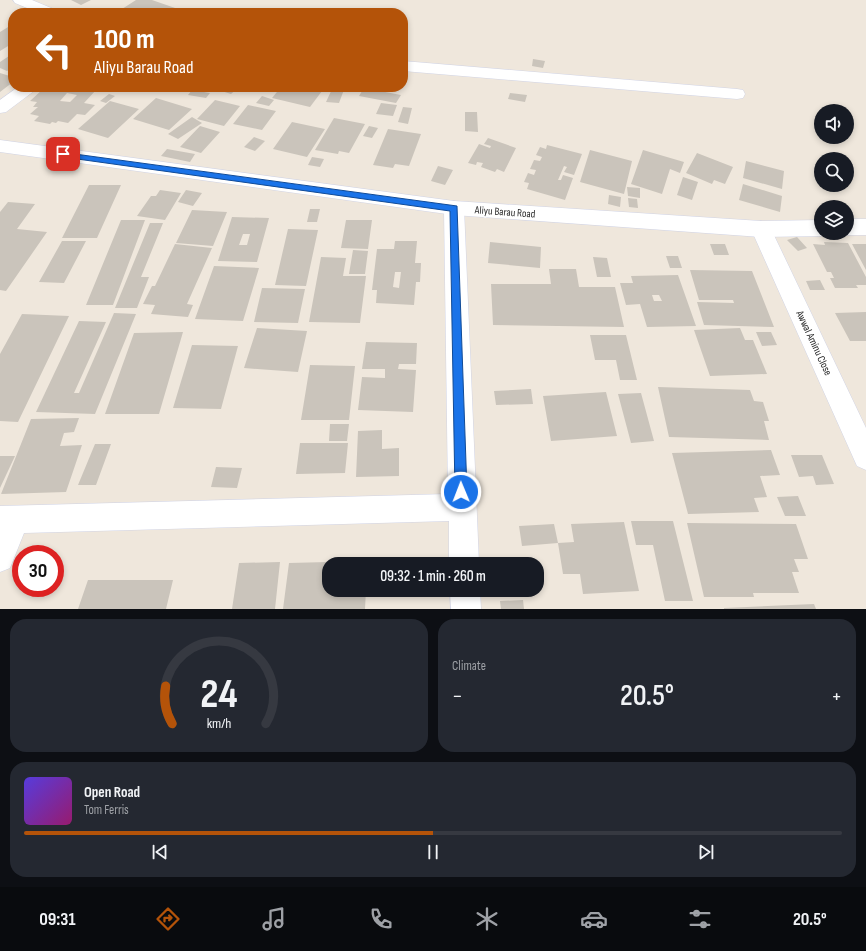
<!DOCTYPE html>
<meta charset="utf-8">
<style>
body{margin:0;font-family:"Sofia Sans Condensed",sans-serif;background:#242831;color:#f1f3f6;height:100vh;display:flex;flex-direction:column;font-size:15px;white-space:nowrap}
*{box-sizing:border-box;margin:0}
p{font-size:13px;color:#9ea1a6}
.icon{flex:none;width:22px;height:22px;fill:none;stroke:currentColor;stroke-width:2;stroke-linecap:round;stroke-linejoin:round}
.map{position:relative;height:609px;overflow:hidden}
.side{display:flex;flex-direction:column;gap:10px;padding:10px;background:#0d0f14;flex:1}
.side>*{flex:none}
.top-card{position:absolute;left:8px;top:8px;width:400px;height:84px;border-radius:16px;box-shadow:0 2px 6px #0003;background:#b45309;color:#fff;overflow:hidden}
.buttons{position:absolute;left:814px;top:104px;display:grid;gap:8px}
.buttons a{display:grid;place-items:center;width:40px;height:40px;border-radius:50%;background:#171b24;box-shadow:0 2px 6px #0003;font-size:20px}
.speed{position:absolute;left:12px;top:545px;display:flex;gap:8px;font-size:20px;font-weight:700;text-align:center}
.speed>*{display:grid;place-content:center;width:52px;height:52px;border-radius:50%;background:#171b24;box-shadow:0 2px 6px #0003;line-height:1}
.speed .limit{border:6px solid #d22;background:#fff;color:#111}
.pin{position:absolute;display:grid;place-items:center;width:34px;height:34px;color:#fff;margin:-17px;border-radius:8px;box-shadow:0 2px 6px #0006}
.me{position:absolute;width:44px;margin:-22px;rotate:359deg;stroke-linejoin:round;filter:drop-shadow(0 0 3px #0008)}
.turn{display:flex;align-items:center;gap:14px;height:84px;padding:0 20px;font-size:18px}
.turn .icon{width:52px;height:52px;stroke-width:2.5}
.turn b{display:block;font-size:28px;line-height:34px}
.big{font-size:30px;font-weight:600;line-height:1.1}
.side .tile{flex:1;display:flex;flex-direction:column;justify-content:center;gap:6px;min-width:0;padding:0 14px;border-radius:16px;background:#242831}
.side .dial{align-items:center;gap:0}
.dial svg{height:104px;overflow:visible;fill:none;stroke:#363941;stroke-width:7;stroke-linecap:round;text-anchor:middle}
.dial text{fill:#f1f3f6;stroke:none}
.song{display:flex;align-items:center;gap:12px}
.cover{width:48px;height:48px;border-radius:6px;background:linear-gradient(135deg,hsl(250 70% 55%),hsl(320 70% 35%))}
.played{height:4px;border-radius:2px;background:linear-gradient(90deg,#b45309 50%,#363941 50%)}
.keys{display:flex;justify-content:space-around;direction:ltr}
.heat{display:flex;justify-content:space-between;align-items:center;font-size:22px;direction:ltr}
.side .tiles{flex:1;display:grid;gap:10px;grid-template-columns:1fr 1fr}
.tile:last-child{grid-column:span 2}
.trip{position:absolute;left:322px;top:557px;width:222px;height:40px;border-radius:16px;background:#171b24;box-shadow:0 2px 6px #0003;font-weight:600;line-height:40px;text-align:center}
.tab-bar{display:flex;height:64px;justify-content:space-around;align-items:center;background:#090b0e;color:#9ea1a6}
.tab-bar .icon{width:28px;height:28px}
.tab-bar .on{color:#b45309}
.tab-bar b{font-size:18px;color:#f1f3f6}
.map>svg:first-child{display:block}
</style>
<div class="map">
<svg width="866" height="609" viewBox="0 0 866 609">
<rect width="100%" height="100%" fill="#efe7dc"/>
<!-- building -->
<path fill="#cac4bb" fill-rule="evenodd" d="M71,0H91L81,5Z
M136,0H152L178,9L171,13H148L140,11L134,13L122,9Z
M13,24V43L0,51V32Z
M9,56L13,58V67L7,71L0,68V62Z
M533,59L545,61L543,68L532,66Z
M0,73L13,77V82L0,92Z
M51,87H81L96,90L84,103L95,105L85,115L77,114L68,123L58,121L56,123L52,122L50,124L34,121L39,116L30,114L38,107H33L37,102L30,101L43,89L47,90ZM67,93L77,95L70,102L60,101Z
M161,87H183L177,92Z
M209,87H239L231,94Z
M281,87H325L310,107L272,98Z
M333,87H345L339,103L326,102Z
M364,88L401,95L396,103L359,96Z
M192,90L210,93L206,98L188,95Z
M510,93L527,95L525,102L508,99Z
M109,94L115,96L106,103L100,101Z
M262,96L274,100L269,106L256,103Z
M156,98L192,109L169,130L133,119Z
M215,100L240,106L224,126L197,119Z
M110,101L139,109L108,138L78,129Z
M381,103L397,105L393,116L376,114Z
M248,105L276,111L262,130L233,124Z
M403,107L412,108L408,124L398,122Z
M465,112H477L478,132L465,131Z
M192,117L202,123L178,139L168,134Z
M334,118L365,124L349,153L339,151L338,154L315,150Z
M292,122L325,129L307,157L273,149Z
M200,126L220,132L201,153L180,147Z
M369,126L378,128L372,138L363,136Z
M388,129L421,134L409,166L395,164L393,168L373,165Z
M254,137L265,141L255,151L244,147Z
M488,138L516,148L504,172L497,169L495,172L481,167L483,163L477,162L476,165L468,163L479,144L490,148L491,146L484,144Z
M547,145L582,154L574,175L564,172L567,167L564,166L558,180H561L563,175L573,178L565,200L527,189L529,183L524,182L528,173L534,175L536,170L530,169L534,160L540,161L542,157L536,155L540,147L546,149Z
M167,149L195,154L190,162L161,156Z
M590,150L632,161L624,194L580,182Z
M643,150L684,162L680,173L670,169L662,194L631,184Z
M697,153L733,167L725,184L714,180L712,184L686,173Z
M312,157L324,159L320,167L308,165Z
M746,161L784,171L782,189L743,178Z
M438,166L453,170L445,185L431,181Z
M683,177L698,182L692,200L677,195Z
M743,184L782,196L780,212L739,200Z
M89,185H121L97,238H62Z
M627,187L640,188V198L628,196Z
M160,190L181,193L165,220L137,216L151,196H156Z
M186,190L202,193L193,206L178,202Z
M609,195L621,197L620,207L608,204Z
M628,198L637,199L638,208L629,207Z
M8,202L35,204L17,229L47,232L6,291L0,290V212Z
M310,209H320L317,222H307Z
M192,210L227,212L213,246L176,243Z
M232,217L269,218L257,262L218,261ZM243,234H250L247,245H239Z
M121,220H145L113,305H86Z
M346,220H372L368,249L341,248Z
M150,223H163L141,277H149L137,308H115Z
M288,229L318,230L306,286L275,285Z
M797,237L807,248L798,251L787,240Z
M62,241H86L64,283L39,282Z
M395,241H417L415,263H421L420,282H416L414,305L376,303L377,290H372L377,249H394ZM395,272H401L399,288L393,287Z
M490,242L541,247L540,268L488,263Z
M824,242L848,243L866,277V285H856L858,288H835L830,278H834L831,272H827L813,244L825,245Z
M175,244L212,248L187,304L193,305L188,317L151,314L155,305L143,304L152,286H155Z
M710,244H725L729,255H714Z
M852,244H866V270Z
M353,250L368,251L365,274H349Z
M666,256H678L682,268H670Z
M321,257L346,258L343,276H366L360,323L309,322Z
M593,257L607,258L611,277H597Z
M214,266L259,268L243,321L195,319Z
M549,269H576L579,287H615L624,327L493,325L491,284H551Z
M690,270L752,271L774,327L704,325L697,302L734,303L733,300H699Z
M678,275L696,326L647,327L640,304L626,305L620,283H633L631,276ZM652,295H659L662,301H654Z
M820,280L825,290H810L806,281Z
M262,288L305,289L298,323L254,322Z
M866,312V341H850L835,313Z
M114,313L136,314L95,414L36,412L79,321L106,322L74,393H79Z
M22,314L69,316L18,422L0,421V354Z
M257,328L307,331L298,372L244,368Z
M740,328L745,340H753L767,374L710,376L694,330Z
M183,332L159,414H105L134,333Z
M756,332H771L777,345L762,346Z
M590,335H626L637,380H620L616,360H595Z
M366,342L417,343L416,364H399L398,369L416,370L413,412L358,410L362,377L385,378V369H362Z
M192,345L238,346L221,409L173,408Z
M310,365L355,366L349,420H301Z
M658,387L750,390L754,401L763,402L769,421H764L769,440L669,437Z
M531,389L533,404L496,405L494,391Z
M606,392L617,436L551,441L543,396Z
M641,393L654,441L631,443L618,394Z
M79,418L74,432L64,433L60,446L82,445L66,492L1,494L31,419Z
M330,424H349L347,441H329Z
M382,430V449L399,448V476L356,477L358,431Z
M300,443H348L345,473L296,474Z
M95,444H111L96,485H78Z
M771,450L780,475L760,476L767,497L754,498L759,512L688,514L672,453Z
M791,455H822L834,484L816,485L813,476L799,477Z
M0,456H15L0,488Z
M216,467L242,468L237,488L211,487Z
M798,496L806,516H785L777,497Z
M631,521H673L693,601H665L653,545H636Z
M624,522L639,591L583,594L580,574H563L558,543L574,542L571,524Z
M687,523L796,524L808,559H794L799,572H792L799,593H753L754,597H704Z
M554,524L558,543L522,546L519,526Z
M367,561V564H329V590H366L365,609H283L289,563Z
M280,562L275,609H232L239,563Z
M88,580H173L166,609H78Z
M523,600L524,609H501L500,601Z
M814,604L816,609H724V608Z"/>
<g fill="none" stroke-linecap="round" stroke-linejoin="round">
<defs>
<path id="street" d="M13,0H32L56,10L58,13H39L15,3Z
M403,61L737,89L743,90L745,94L743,98L737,99L403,71Z
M18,87H36L34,91L6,112L0,113V100Z
M454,201L461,203L464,208L479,564H449V521L24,533L10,568L0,572V506L448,494L444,208L447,203Z
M761,221L768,224L771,229L866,428V470L857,466L751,229L754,224Z
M450,590H480L481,609H451Z"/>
<path id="secondary" d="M0,140L454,201L761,221L821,220V233H828L821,236L761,237L454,215L0,152Z
M847,219H866V235H847L842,233H847Z"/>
</defs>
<!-- street casing -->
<use href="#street" stroke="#d1d4e5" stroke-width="1"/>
<!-- secondary casing -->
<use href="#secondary" stroke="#d1d4e5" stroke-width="1"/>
<!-- street -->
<use href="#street" fill="#fff" fill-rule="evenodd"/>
<!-- secondary -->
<use href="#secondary" fill="#fff" fill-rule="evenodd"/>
</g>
<!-- route -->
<path fill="#1a73e8" stroke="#114b97" d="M60,152L457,206L467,492L465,496L461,497L457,496L455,492L450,211L63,157L59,154Z"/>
<g text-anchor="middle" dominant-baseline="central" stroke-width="3" stroke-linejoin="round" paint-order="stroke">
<!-- street labels -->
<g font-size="11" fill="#2b2b2b" stroke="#fff">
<text transform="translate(505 212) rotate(4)">Aliyu Barau Road</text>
<text transform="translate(814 343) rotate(65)">Awwal Aminu Close</text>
</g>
</g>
</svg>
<div class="buttons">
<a><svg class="icon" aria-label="sound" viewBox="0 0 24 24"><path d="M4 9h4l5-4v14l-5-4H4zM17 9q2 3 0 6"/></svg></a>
<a><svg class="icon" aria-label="search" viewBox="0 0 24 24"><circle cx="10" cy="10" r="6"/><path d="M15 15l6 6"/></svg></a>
<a><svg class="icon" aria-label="layers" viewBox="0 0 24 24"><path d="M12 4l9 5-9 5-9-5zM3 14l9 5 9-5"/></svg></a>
</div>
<div class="speed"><div class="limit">30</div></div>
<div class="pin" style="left:63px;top:154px;background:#d93025"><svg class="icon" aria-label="arrive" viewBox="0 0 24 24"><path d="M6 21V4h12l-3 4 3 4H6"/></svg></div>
<svg class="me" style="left:461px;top:492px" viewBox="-20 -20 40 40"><circle r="17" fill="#1a73e8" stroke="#fff" stroke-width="3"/><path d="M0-11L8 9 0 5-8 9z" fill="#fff"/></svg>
<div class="trip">09:32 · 1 min · 260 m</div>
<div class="top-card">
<div class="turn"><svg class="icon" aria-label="left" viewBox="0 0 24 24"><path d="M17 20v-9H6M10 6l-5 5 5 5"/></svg><div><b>100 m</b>Aliyu Barau Road</div></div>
</div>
</div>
<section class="side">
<div class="tiles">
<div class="tile dial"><svg viewBox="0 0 100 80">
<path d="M14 69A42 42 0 1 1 86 69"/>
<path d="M14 69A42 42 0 0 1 9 40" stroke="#b45309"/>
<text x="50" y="56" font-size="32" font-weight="700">24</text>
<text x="50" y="72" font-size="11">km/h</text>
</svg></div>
<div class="tile"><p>Climate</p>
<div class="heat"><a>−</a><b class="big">20.5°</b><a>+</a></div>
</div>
<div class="tile">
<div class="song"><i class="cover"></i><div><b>Open Road</b><p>Tom Ferris</p></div></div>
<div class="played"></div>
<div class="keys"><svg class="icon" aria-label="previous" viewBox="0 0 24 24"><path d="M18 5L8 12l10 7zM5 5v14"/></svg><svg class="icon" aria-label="pause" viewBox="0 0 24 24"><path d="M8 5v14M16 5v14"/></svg><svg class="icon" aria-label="next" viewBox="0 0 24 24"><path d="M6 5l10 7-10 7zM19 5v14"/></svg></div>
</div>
</div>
</section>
<nav class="tab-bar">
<b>09:31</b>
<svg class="icon on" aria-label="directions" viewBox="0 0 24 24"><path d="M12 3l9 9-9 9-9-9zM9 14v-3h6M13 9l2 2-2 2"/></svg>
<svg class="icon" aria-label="music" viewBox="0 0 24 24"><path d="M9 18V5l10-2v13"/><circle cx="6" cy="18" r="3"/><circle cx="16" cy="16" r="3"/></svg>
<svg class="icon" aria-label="phone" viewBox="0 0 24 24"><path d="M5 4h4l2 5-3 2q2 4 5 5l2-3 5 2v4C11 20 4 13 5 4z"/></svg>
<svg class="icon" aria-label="climate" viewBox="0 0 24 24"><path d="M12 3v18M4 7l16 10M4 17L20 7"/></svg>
<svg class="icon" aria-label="car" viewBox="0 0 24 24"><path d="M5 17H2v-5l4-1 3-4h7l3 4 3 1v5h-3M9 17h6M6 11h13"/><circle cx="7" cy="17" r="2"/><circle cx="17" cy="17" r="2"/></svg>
<svg class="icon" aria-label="filters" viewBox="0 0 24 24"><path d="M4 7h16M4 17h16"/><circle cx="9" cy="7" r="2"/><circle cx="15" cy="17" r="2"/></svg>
<b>20.5°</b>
</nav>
